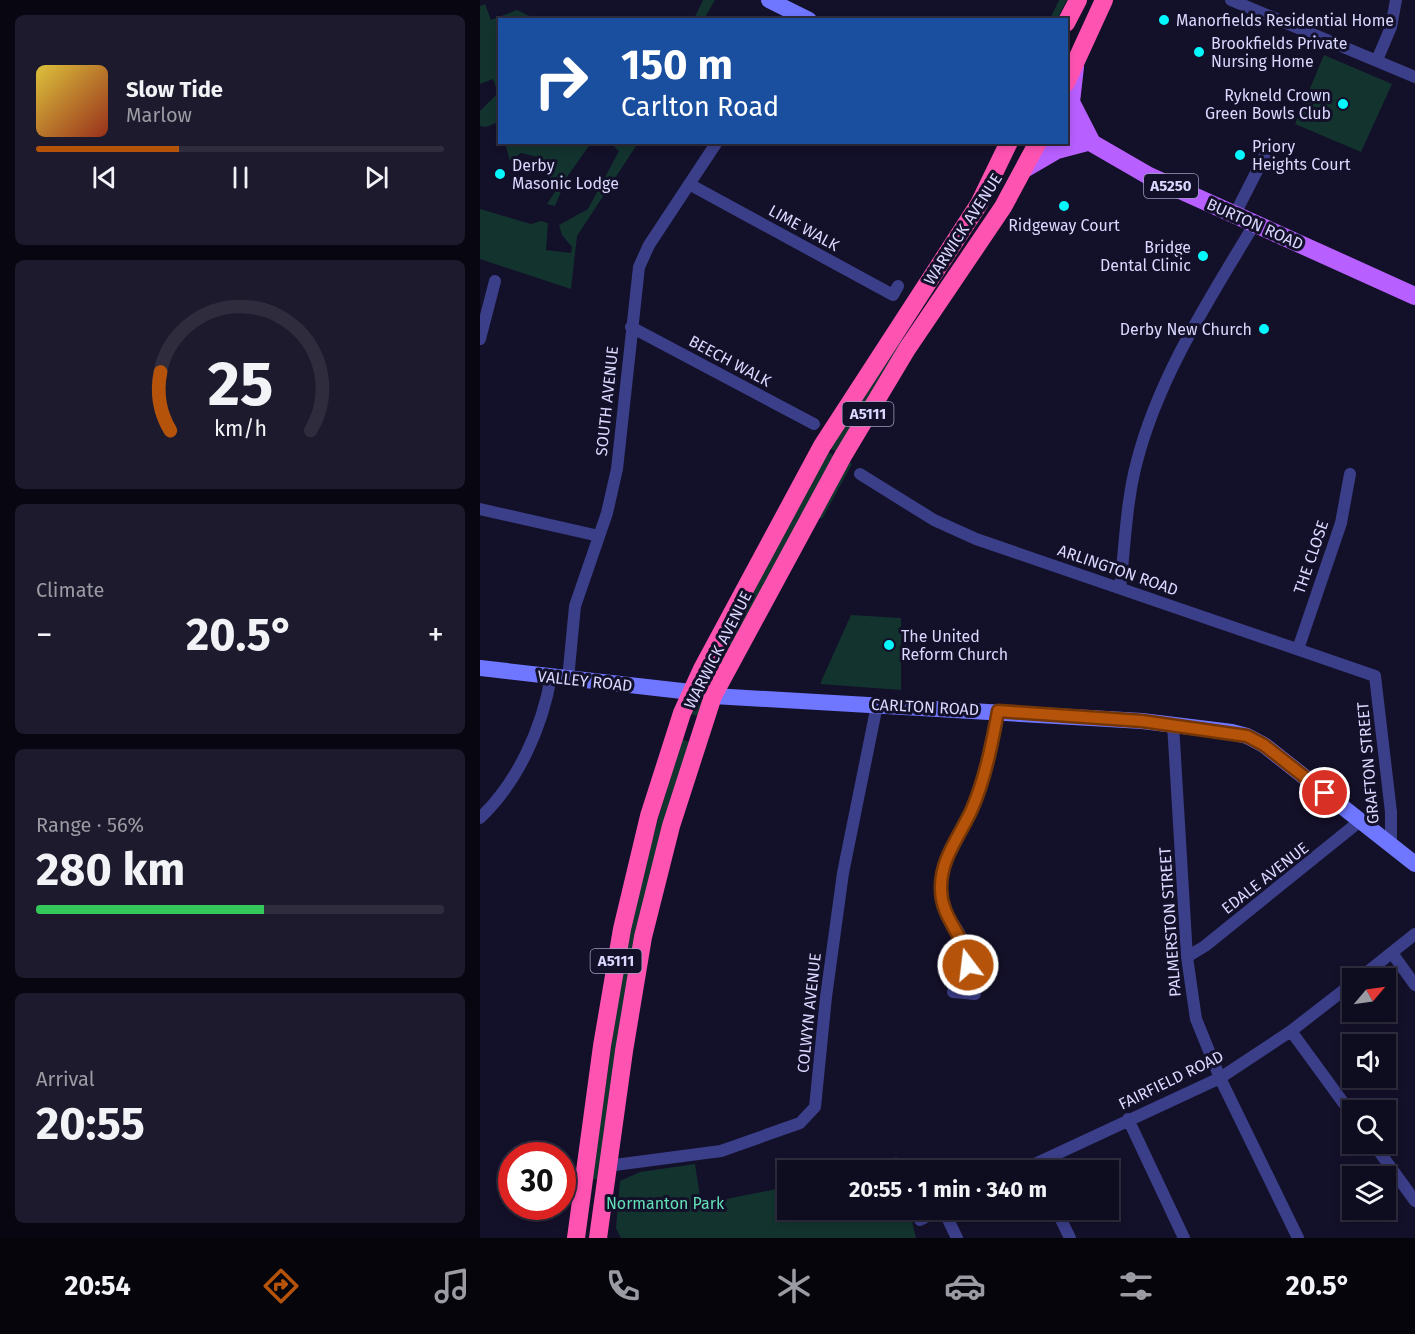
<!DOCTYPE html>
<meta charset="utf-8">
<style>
body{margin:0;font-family:"Fira Sans",sans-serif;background:#1c1a2c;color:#f1f3f6;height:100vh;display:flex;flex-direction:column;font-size:22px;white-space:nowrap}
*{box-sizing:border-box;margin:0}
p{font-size:20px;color:#9b9ba4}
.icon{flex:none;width:33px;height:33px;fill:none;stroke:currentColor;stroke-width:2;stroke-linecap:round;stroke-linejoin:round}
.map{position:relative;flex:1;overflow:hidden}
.details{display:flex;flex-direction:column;gap:15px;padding:15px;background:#080711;width:480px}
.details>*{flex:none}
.guide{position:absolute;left:18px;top:18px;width:570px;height:126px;border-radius:0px;box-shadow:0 3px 9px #0003,0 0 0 2px #2e2c3d;background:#1a4fa0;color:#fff;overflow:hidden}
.needle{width:39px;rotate:61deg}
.buttons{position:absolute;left:862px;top:968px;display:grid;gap:12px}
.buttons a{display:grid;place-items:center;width:54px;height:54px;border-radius:0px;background:#0e0c1f;box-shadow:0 3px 9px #0003,0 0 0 2px #2e2c3d;font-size:30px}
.speed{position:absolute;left:18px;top:1142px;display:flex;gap:12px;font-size:30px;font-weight:700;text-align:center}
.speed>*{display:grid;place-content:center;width:78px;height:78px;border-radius:50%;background:#0e0c1f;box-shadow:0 3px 9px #0003,0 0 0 2px #2e2c3d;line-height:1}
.speed .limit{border:9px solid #d22;background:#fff;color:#111}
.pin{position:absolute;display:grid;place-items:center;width:51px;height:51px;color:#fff;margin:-26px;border:3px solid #fff;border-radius:50%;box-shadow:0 2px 6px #0007}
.me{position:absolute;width:66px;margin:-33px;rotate:345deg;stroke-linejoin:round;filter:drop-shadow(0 0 4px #0008)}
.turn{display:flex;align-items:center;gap:21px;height:126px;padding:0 24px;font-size:27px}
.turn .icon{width:78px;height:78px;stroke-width:2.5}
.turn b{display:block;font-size:42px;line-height:51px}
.big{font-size:45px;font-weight:700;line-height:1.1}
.details .tile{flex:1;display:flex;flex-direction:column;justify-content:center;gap:9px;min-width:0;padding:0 21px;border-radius:9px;background:#1c1a2c}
.details .dial{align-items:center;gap:0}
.dial svg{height:156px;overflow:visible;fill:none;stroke:#2e2c3d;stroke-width:7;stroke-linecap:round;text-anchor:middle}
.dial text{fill:#f1f3f6;stroke:none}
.song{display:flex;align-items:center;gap:18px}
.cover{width:72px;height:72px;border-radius:9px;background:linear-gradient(135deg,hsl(50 70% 55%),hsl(10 70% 35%))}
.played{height:6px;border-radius:3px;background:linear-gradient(90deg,#b45309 35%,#2e2c3d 35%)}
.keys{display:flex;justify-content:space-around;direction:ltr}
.heat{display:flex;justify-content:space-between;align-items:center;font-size:33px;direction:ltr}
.charge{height:9px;border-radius:4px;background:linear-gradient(90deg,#34c759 56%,#2e2c3d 0)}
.trip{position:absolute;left:297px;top:1160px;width:342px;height:60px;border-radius:0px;background:#0e0c1f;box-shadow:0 3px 9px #0003,0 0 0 2px #2e2c3d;font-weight:700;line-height:60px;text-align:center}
.dock{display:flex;height:96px;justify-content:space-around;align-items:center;background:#06050c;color:#9b9ba4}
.dock .icon{width:42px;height:42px}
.dock .on{color:#b45309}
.dock b{font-size:27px;color:#f1f3f6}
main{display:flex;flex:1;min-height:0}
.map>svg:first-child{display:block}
</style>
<main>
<section class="details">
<div class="tile">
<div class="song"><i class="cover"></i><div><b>Slow Tide</b><p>Marlow</p></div></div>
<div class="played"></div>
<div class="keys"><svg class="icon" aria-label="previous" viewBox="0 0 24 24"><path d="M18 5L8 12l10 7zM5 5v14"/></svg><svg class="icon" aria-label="pause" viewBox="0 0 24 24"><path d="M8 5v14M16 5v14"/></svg><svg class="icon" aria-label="next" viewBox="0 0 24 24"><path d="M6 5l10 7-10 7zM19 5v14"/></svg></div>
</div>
<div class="tile dial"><svg viewBox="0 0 100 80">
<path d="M14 69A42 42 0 1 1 86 69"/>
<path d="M14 69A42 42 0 0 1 9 39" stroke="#b45309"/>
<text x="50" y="56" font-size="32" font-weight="700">25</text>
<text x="50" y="72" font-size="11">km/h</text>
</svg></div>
<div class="tile"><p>Climate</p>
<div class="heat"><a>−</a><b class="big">20.5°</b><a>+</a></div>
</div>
<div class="tile"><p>Range · 56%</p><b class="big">280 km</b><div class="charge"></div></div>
<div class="tile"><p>Arrival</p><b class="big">20:55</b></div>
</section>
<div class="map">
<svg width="935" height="1238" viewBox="0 0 935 1238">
<rect width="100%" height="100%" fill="#131029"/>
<!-- green -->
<path fill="#13332f" d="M223,0H235L224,19H214Z
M579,0H587L577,19H570Z
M5,4L11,20L37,10L55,19L20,20L19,122L6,127L0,126V111L18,93L13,79L0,84V6Z
M844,55L912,84L881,152L815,124Z
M25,143V142L111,143L87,177L75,206L67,204L75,192L62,158L41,153L30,161Z
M130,143H158L97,236L91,289L0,259V209L51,224L61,221L68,223L66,250L91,253L92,247L82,235L79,225L108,209L139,151Z
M422,338L424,341L357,452L349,448Z
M347,451L355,456L218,716L210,714L225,678Z
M369,462L372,464L342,519L338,517Z
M371,615L421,618V690L340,684Z
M202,739L209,742L120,1180L112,1179L147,940L168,853Z
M417,1157L420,1170H363L366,1169Z
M215,1164L221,1204L307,1187L308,1209H429L436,1238H141L136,1228L140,1181L160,1172Z
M31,1175V1188L21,1190L19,1177Z"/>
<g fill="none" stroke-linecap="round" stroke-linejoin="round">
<!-- street -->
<path stroke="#3b3e88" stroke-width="12" d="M751,0L935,77
M897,60L911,27L916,0
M209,184L413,295L418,286
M754,216L785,155
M151,327L334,424
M0,339L15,281
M380,474L454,520L496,539L895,676L911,812V847
M0,509L119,536
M640,588C645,546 646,502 657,461C679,376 730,298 775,223
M818,649L861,523L870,474
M88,679L95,606L127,513L137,469L159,267L169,245L237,142
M693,724L707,957L716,1019L740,1078L818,1238
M0,818C38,782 62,728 71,677
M912,953L935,985
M707,957L725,946L880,821
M880,978L935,934
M473,992L495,994
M485,992C488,977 490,961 485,946C476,919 458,915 461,880C463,854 482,832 492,809C505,779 512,744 518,712
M811,1031L873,1116
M648,1119L704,1238
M893,1143L935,1201
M127,1166L241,1151L320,1123L335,1107L346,997L363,873L397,705
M542,1170L740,1078L811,1031L873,983
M463,1209L477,1238
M576,1209L590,1238
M440,1220L462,1209"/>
<!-- secondary -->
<path stroke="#6f76ff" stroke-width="16" d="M289,0L329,20
M0,668L211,692
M233,696L662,721L752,732L767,736L784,745L935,864"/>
<!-- primary -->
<path stroke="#b75fff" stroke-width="18" d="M595,67L591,102L610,139
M586,128L669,176L935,296
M546,168L577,150L611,141"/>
<!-- highway -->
<path stroke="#ff53b2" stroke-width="18" d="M586,23L598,0
M586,83L624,0
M96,1238L122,1046L142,929L169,816L202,713L222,669L342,446L499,204L529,142
M118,1238L144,1051L163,937L191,826L233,696L363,456L427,349L523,207L558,142"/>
</g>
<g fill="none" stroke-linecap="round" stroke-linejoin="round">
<defs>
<path id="route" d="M488,965C485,934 461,919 461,889C460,859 480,836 492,809C505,779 512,744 518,711L662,721L767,736L784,745L845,793"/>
</defs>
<!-- route casing -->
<use href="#route" stroke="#753606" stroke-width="15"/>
<!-- route -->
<use href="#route" stroke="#b45309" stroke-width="10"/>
</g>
<!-- markers -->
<g fill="#04f9ff" stroke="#131029" stroke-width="2">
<circle cx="684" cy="20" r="6"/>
<circle cx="719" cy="52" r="6"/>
<circle cx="863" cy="104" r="6"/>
<circle cx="760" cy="155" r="6"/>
<circle cx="20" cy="174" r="6"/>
<circle cx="584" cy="206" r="6"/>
<circle cx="723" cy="256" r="6"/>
<circle cx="784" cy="329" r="6"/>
<circle cx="409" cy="645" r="6"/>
</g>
<g text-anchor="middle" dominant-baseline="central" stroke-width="6" stroke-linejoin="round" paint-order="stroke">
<!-- shield labels -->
<g fill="#131029" stroke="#9e9cbf" stroke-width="1.5">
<rect x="664" y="174" width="54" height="24" rx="4.5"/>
<rect x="362.5" y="402" width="51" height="24" rx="4.5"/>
<rect x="110.5" y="949" width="51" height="24" rx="4.5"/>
</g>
<g font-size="15" font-weight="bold" fill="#dad8ff">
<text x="691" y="186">A5250</text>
<text x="388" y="414">A5111</text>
<text x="136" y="961">A5111</text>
</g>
<!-- poi labels -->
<g font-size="16" fill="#dad8ff" stroke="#131029" text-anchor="start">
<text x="696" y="20">Manorfields Residential Home</text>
<text x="731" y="43">Brookfields Private<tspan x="731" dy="18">Nursing Home</tspan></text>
<text x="851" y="95" text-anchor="end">Rykneld Crown<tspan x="851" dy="18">Green Bowls Club</tspan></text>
<text x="772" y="146">Priory<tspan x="772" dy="18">Heights Court</tspan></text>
<text x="32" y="165">Derby<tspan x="32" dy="18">Masonic Lodge</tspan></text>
<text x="584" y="225" text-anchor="middle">Ridgeway Court</text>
<text x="711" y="247" text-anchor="end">Bridge<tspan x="711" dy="18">Dental Clinic</tspan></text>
<text x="772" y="329" text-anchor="end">Derby New Church</text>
<text x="421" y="636">The United<tspan x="421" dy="18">Reform Church</tspan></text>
</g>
<!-- street labels -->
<g font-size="16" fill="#dad8ff" stroke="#131029">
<text transform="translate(775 224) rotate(24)">BURTON ROAD</text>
<text transform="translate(324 228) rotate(29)">LIME WALK</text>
<text transform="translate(483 229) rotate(-57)">WARWICK AVENUE</text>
<text transform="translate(250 361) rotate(28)">BEECH WALK</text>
<text transform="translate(127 401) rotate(-84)">SOUTH AVENUE</text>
<text transform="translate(831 557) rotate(-71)">THE CLOSE</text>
<text transform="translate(638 570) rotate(19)">ARLINGTON ROAD</text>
<text transform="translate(238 650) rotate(-63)">WARWICK AVENUE</text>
<text transform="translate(105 681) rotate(6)">VALLEY ROAD</text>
<text transform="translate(445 707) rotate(3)">CARLTON ROAD</text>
<text transform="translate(888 763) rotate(-95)">GRAFTON STREET</text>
<text transform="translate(785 878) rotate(-38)">EDALE AVENUE</text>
<text transform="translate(690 922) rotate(-94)">PALMERSTON STREET</text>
<text transform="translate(329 1013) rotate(-84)">COLWYN AVENUE</text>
<text transform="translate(691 1080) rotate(-26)">FAIRFIELD ROAD</text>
</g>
<!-- park labels -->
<g font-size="16" fill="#62e1b8" stroke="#131029">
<text x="185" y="1203">Normanton Park</text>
</g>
</g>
</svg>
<div class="buttons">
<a><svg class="needle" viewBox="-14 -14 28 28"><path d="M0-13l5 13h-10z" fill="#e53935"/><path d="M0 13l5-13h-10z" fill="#9b9ba4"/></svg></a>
<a><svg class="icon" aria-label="sound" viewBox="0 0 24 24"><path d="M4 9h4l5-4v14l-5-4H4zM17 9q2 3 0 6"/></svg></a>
<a><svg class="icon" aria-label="search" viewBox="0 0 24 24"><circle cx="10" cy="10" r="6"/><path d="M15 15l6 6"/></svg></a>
<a><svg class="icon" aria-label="layers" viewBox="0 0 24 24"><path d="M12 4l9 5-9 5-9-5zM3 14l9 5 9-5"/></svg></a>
</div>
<div class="speed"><div class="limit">30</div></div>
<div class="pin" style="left:845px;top:793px;background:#d93025"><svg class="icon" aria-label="arrive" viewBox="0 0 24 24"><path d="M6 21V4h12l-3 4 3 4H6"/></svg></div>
<svg class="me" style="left:488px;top:965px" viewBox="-20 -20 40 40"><circle r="17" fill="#b45309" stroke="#fff" stroke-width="3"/><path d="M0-11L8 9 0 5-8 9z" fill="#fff"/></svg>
<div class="trip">20:55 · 1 min · 340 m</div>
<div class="guide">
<div class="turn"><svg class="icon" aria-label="right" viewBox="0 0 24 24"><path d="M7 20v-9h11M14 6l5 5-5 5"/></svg><div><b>150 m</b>Carlton Road</div></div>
</div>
</div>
</main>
<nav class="dock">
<b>20:54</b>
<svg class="icon on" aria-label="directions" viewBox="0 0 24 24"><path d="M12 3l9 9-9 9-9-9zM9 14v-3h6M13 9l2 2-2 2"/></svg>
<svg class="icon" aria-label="music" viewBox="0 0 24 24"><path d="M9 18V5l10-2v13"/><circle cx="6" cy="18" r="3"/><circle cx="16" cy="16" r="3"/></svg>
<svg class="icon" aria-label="phone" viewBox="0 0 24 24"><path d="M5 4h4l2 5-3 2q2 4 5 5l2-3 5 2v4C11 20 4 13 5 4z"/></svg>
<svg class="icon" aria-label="climate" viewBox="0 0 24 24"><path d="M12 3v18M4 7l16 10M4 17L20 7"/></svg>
<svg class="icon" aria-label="car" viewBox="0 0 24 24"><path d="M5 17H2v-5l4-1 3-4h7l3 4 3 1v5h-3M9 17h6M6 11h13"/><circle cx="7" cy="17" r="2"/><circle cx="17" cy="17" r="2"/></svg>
<svg class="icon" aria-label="filters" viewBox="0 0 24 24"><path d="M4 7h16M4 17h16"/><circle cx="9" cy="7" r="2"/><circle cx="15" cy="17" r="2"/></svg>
<b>20.5°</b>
</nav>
